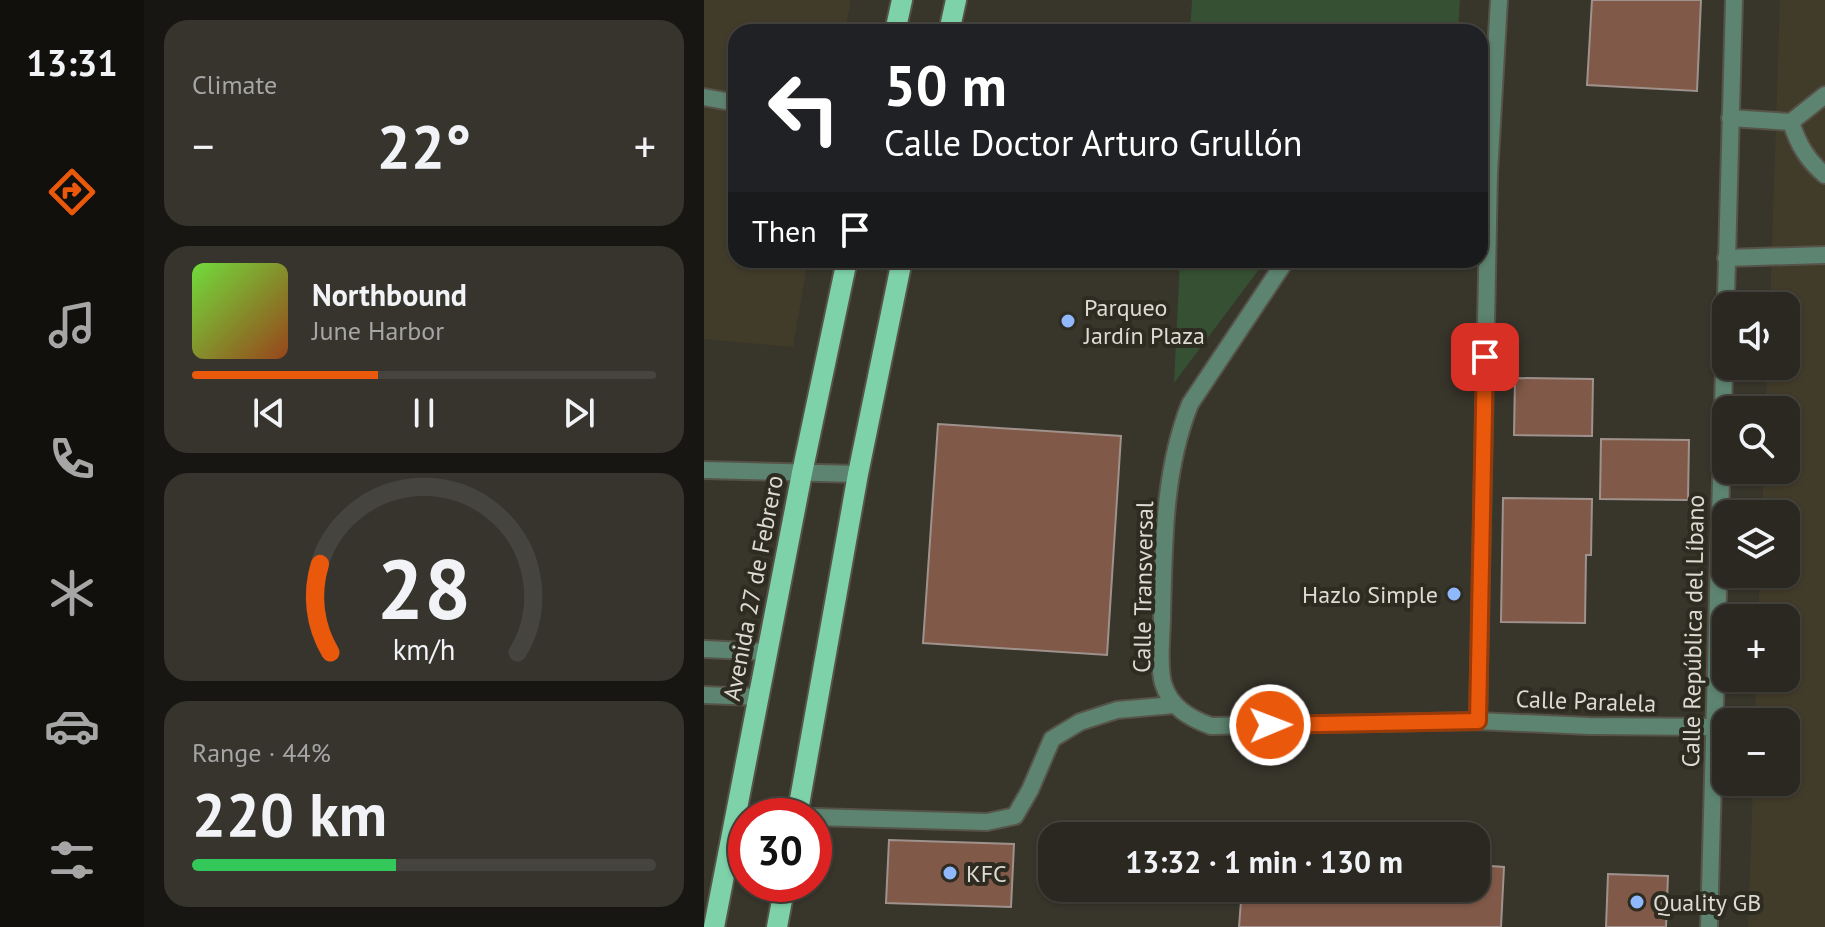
<!DOCTYPE html>
<meta charset="utf-8">
<style>
body{margin:0;font-family:"PT Sans",sans-serif;background:#36342d;color:#f1f3f6;height:100vh;display:flex;flex-direction:column;font-size:30px;white-space:nowrap}
*{box-sizing:border-box;margin:0}
p{font-size:26px;color:#a5a6a5}
.icon{flex:none;width:44px;height:44px;fill:none;stroke:currentColor;stroke-width:2;stroke-linecap:round;stroke-linejoin:round}
.map{position:relative;flex:1;overflow:hidden}
.details{display:flex;flex-direction:column;gap:20px;padding:20px;background:#171612;width:560px}
.details>*{flex:none}
.hud{position:absolute;left:24px;top:24px;width:760px;height:244px;border-radius:24px;box-shadow:0 2px 6px #0004,0 0 0 2px #46443e;background:#202124;color:#fff;overflow:hidden}
.tools{position:absolute;left:1008px;top:292px;display:grid;gap:16px}
.tools a{display:grid;place-items:center;width:88px;height:88px;border-radius:16px;background:#2a2820;box-shadow:0 2px 6px #0004,0 0 0 2px #46443e;font-size:40px}
.speed{position:absolute;left:24px;top:798px;display:flex;gap:16px;font-size:40px;font-weight:700;text-align:center}
.speed>*{display:grid;place-content:center;width:104px;height:104px;border-radius:50%;background:#2a2820;box-shadow:0 2px 6px #0004,0 0 0 2px #46443e;line-height:1}
.speed .limit{border:12px solid #d22;background:#fff;color:#111}
.pin{position:absolute;display:grid;place-items:center;width:68px;height:68px;color:#fff;margin:-34px;border-radius:16px;box-shadow:0 4px 12px #0006}
.me{position:absolute;width:88px;margin:-44px;rotate:89deg;stroke-linejoin:round;filter:drop-shadow(0 0 6px #0008)}
.turn{display:flex;align-items:center;gap:28px;height:168px;padding:0 24px;font-size:36px}
.turn .icon{width:104px;height:104px;stroke-width:2.5}
.turn b{display:block;font-size:56px;line-height:68px}
.then{display:flex;align-items:center;height:76px;padding:0 24px;background:#0003;gap:16px;font-size:30px}
.big{font-size:60px;font-weight:700;line-height:1.1}
.details .widget{flex:1;display:flex;flex-direction:column;justify-content:center;gap:12px;min-width:0;padding:0 28px;border-radius:24px;background:#36342d}
.details .dial{align-items:center;gap:0}
.dial svg{height:208px;overflow:visible;fill:none;stroke:#46443e;stroke-width:7;stroke-linecap:round;text-anchor:middle}
.dial text{fill:#f1f3f6;stroke:none}
.song{display:flex;align-items:center;gap:24px}
.cover{width:96px;height:96px;border-radius:12px;background:linear-gradient(135deg,hsl(100 70% 55%),hsl(20 70% 35%))}
.played{height:8px;border-radius:4px;background:linear-gradient(90deg,#ea580c 40%,#46443e 40%)}
.keys{display:flex;justify-content:space-around;direction:ltr}
.heat{display:flex;justify-content:space-between;align-items:center;font-size:44px;direction:ltr}
.charge{height:12px;border-radius:6px;background:linear-gradient(90deg,#34c759 44%,#46443e 0)}
.trip{position:absolute;left:334px;top:822px;width:452px;height:80px;border-radius:24px;background:#2a2820;box-shadow:0 2px 6px #0004,0 0 0 2px #46443e;font-weight:700;line-height:80px;text-align:center}
main{display:flex;flex:1;min-height:0}
.tab-bar{display:flex;flex-direction:column;width:144px;justify-content:space-around;align-items:center;background:#11100d;color:#a5a6a5}
.tab-bar .icon{width:56px;height:56px}
.tab-bar .active{color:#ea580c}
.tab-bar b{font-size:36px;color:#f1f3f6}
.map>svg:first-child{display:block}
</style>
<main>
<nav class="tab-bar">
<b>13:31</b>
<svg class="icon active" aria-label="directions" viewBox="0 0 24 24"><path d="M12 3l9 9-9 9-9-9zM9 14v-3h6M13 9l2 2-2 2"/></svg>
<svg class="icon" aria-label="music" viewBox="0 0 24 24"><path d="M9 18V5l10-2v13"/><circle cx="6" cy="18" r="3"/><circle cx="16" cy="16" r="3"/></svg>
<svg class="icon" aria-label="phone" viewBox="0 0 24 24"><path d="M5 4h4l2 5-3 2q2 4 5 5l2-3 5 2v4C11 20 4 13 5 4z"/></svg>
<svg class="icon" aria-label="climate" viewBox="0 0 24 24"><path d="M12 3v18M4 7l16 10M4 17L20 7"/></svg>
<svg class="icon" aria-label="car" viewBox="0 0 24 24"><path d="M5 17H2v-5l4-1 3-4h7l3 4 3 1v5h-3M9 17h6M6 11h13"/><circle cx="7" cy="17" r="2"/><circle cx="17" cy="17" r="2"/></svg>
<svg class="icon" aria-label="filters" viewBox="0 0 24 24"><path d="M4 7h16M4 17h16"/><circle cx="9" cy="7" r="2"/><circle cx="15" cy="17" r="2"/></svg>
</nav>
<section class="details">
<div class="widget"><p>Climate</p>
<div class="heat"><a>−</a><b class="big">22°</b><a>+</a></div>
</div>
<div class="widget">
<div class="song"><i class="cover"></i><div><b>Northbound</b><p>June Harbor</p></div></div>
<div class="played"></div>
<div class="keys"><svg class="icon" aria-label="previous" viewBox="0 0 24 24"><path d="M18 5L8 12l10 7zM5 5v14"/></svg><svg class="icon" aria-label="pause" viewBox="0 0 24 24"><path d="M8 5v14M16 5v14"/></svg><svg class="icon" aria-label="next" viewBox="0 0 24 24"><path d="M6 5l10 7-10 7zM19 5v14"/></svg></div>
</div>
<div class="widget dial"><svg viewBox="0 0 100 80">
<path d="M14 69A42 42 0 1 1 86 69"/>
<path d="M14 69A42 42 0 0 1 10 35" stroke="#ea580c"/>
<text x="50" y="56" font-size="32" font-weight="700">28</text>
<text x="50" y="72" font-size="11">km/h</text>
</svg></div>
<div class="widget"><p>Range · 44%</p><b class="big">220 km</b><div class="charge"></div></div>
</section>
<div class="map">
<svg width="1121" height="927" viewBox="0 0 1121 927">
<rect width="100%" height="100%" fill="#38352b"/>
<!-- built -->
<path fill="#413b2a" d="M0,0H147L141,32H32V260H104L89,347L0,339Z
M1076,0H1121V927H1044L1049,782H1082V722H1051L1052,678H1082V618H1054L1056,574H1082V514H1058L1060,470H1082V410H1062L1063,366H1082V306H1066Z"/>
<!-- green -->
<path fill="#355032" d="M488,0H756L754,32H486Z
M476,260H562L470,383Z"/>
<!-- building -->
<path fill="#805948" stroke="#9f928c" stroke-width="2" d="M888,0H997L993,91L883,85Z
M811,378L889,379L888,436L810,435Z
M234,424L417,436L403,655L219,643Z
M897,439L985,440L984,500L896,499Z
M799,498L888,499L887,555H882L881,623L797,622Z
M185,840L310,844L307,907L182,903Z
M772,865L800,867L797,927H535L538,888H772Z
M904,874L964,876L962,927H902Z"/>
<g fill="none" stroke-linecap="round" stroke-linejoin="round">
<defs>
<path id="service" d="M0,97L32,103
M1026,118L1087,122L1121,95
M1087,122C1094,144 1103,160 1121,175
M1022,258L1121,255
M0,649L63,652
M0,695L55,697
M110,817L283,822L311,816L326,790L348,739L376,722L413,710L470,705"/>
<path id="minor" d="M582,260L486,404C459,472 460,544 458,616C458,637 454,663 459,683C466,707 485,718 507,726L774,721L885,726L1011,727
M0,470L154,474
M774,721L785,174L795,0
M1005,927L1030,0"/>
<path id="primary" d="M191,32L198,0
M245,32L252,0
M93,816L154,474L198,260
M10,927L98,473L143,260
M73,927L81,884"/>
</defs>
<!-- service casing -->
<use href="#service" stroke="#565349" stroke-width="20"/>
<!-- minor casing -->
<use href="#minor" stroke="#565349" stroke-width="20"/>
<!-- primary casing -->
<use href="#primary" stroke="#565349" stroke-width="24"/>
<!-- service -->
<use href="#service" stroke="#5d8470" stroke-width="16"/>
<!-- minor -->
<use href="#minor" stroke="#5d8470" stroke-width="16"/>
<!-- primary -->
<use href="#primary" stroke="#7ed2aa" stroke-width="20"/>
</g>
<g fill="none" stroke-linecap="round" stroke-linejoin="round">
<defs>
<path id="route" d="M566,725L774,721L781,357"/>
</defs>
<!-- route casing -->
<use href="#route" stroke="#983908" stroke-width="20"/>
<!-- route -->
<use href="#route" stroke="#ea580c" stroke-width="14"/>
</g>
<!-- markers -->
<g fill="#8fb8fd" stroke="#2e2b21" stroke-width="3">
<circle cx="364" cy="321" r="8"/>
<circle cx="750" cy="594" r="8"/>
<circle cx="246" cy="873" r="8"/>
<circle cx="933" cy="902" r="8"/>
</g>
<g text-anchor="middle" dominant-baseline="central" stroke-width="8" stroke-linejoin="round" paint-order="stroke">
<!-- poi labels -->
<g font-size="24" fill="#dddbd4" stroke="#2e2b21" text-anchor="start">
<text x="380" y="307">Parqueo<tspan x="380" dy="28">Jardín Plaza</tspan></text>
<text x="734" y="594" text-anchor="end">Hazlo Simple</text>
<text x="262" y="873">KFC</text>
<text x="949" y="902">Quality GB</text>
</g>
<!-- street labels -->
<g font-size="24" fill="#dddbd4" stroke="#2e2b21">
<text transform="translate(439 587) rotate(-89)">Calle Transversal</text>
<text transform="translate(49 588) rotate(-79)">Avenida 27 de Febrero</text>
<text transform="translate(989 631) rotate(-89)">Calle República del Líbano</text>
<text transform="translate(882 701) rotate(2)">Calle Paralela</text>
</g>
</g>
</svg>
<div class="tools">
<a><svg class="icon" aria-label="sound" viewBox="0 0 24 24"><path d="M4 9h4l5-4v14l-5-4H4zM17 9q2 3 0 6"/></svg></a>
<a><svg class="icon" aria-label="search" viewBox="0 0 24 24"><circle cx="10" cy="10" r="6"/><path d="M15 15l6 6"/></svg></a>
<a><svg class="icon" aria-label="layers" viewBox="0 0 24 24"><path d="M12 4l9 5-9 5-9-5zM3 14l9 5 9-5"/></svg></a>
<a>+</a>
<a>−</a>
</div>
<div class="speed"><div class="limit">30</div></div>
<div class="pin" style="left:781px;top:357px;background:#d93025"><svg class="icon" aria-label="arrive" viewBox="0 0 24 24"><path d="M6 21V4h12l-3 4 3 4H6"/></svg></div>
<svg class="me" style="left:566px;top:725px" viewBox="-20 -20 40 40"><circle r="17" fill="#ea580c" stroke="#fff" stroke-width="3"/><path d="M0-11L8 9 0 5-8 9z" fill="#fff"/></svg>
<div class="trip">13:32 · 1 min · 130 m</div>
<div class="hud">
<div class="turn"><svg class="icon" aria-label="left" viewBox="0 0 24 24"><path d="M17 20v-9H6M10 6l-5 5 5 5"/></svg><div><b>50 m</b>Calle Doctor Arturo Grullón</div></div>
<div class="then">Then<svg class="icon" aria-label="arrive" viewBox="0 0 24 24"><path d="M6 21V4h12l-3 4 3 4H6"/></svg></div>
</div>
</div>
</main>
